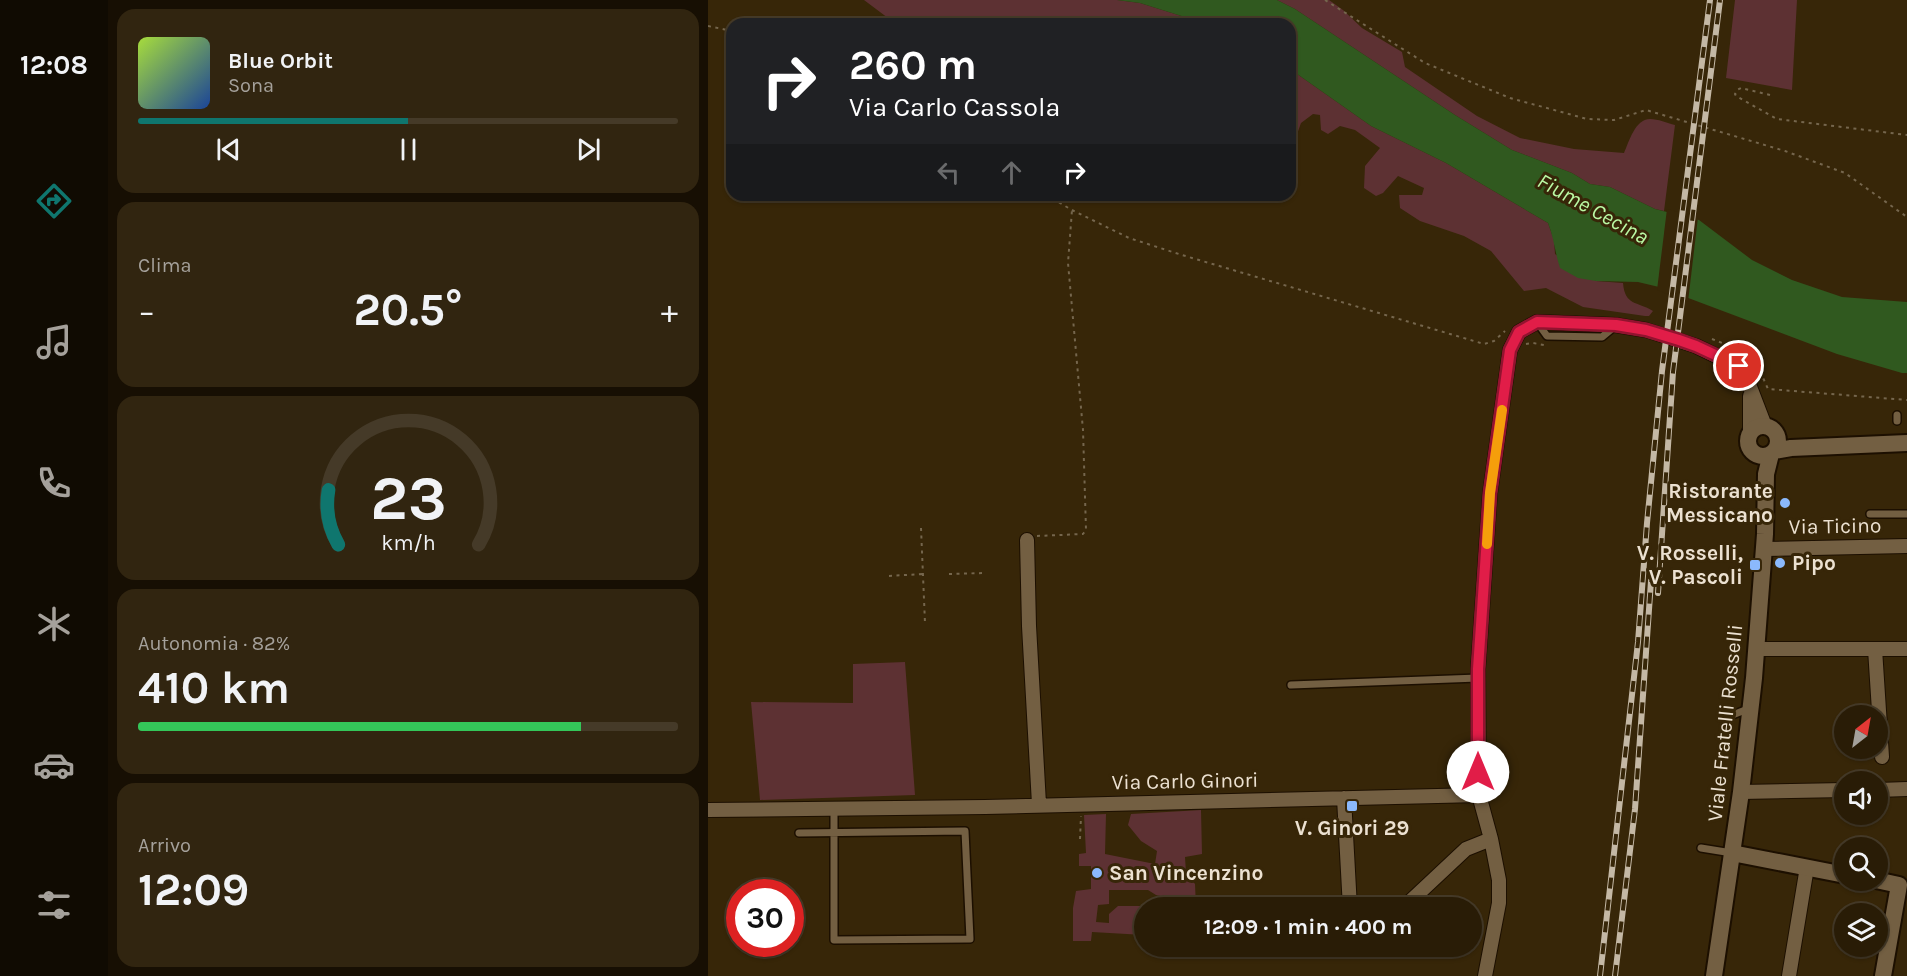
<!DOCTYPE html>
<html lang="it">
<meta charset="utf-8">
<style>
body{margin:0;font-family:Karla,sans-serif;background:#312510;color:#f1f3f6;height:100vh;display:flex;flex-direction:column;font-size:22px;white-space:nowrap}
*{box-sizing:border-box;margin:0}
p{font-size:20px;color:#a5a19b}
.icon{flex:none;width:33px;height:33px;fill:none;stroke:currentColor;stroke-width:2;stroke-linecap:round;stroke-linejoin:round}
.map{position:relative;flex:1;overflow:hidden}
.sheet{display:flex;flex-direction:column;gap:9px;padding:9px;background:#170f03;width:600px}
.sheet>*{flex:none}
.banner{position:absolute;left:18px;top:18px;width:570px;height:183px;border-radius:18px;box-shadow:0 2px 4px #0004,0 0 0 2px #453a28;background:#202124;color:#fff;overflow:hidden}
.needle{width:39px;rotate:31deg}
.fabs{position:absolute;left:1126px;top:705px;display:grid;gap:12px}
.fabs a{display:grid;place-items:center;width:54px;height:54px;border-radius:50%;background:#291c06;box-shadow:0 2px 4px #0004,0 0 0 2px #453a28;font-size:30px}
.speed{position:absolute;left:18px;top:879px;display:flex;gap:12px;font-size:30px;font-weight:700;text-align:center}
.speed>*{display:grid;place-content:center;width:78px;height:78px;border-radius:50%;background:#291c06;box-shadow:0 2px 4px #0004,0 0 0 2px #453a28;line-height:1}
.speed .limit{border:9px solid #d22;background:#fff;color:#111}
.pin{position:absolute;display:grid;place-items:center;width:51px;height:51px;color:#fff;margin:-26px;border:3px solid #fff;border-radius:50%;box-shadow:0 2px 6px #0007}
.me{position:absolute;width:66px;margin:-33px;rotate:0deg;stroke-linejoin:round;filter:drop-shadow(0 0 4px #0008)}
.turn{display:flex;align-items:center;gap:21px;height:126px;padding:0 24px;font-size:27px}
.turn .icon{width:78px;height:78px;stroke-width:2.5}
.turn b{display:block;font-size:42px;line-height:51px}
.lanes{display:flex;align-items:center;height:57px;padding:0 24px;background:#0003;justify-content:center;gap:30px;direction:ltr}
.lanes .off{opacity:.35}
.big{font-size:45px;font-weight:700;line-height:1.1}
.sheet .tile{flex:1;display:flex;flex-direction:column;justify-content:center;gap:9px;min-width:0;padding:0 21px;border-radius:18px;background:#312510}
.sheet .dial{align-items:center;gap:0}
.dial svg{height:156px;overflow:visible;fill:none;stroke:#453a28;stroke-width:7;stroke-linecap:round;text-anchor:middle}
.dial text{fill:#f1f3f6;stroke:none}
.song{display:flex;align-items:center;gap:18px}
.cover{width:72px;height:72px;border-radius:9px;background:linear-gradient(135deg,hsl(80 70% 55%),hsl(220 70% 35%))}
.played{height:6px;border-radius:3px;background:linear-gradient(90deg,#0f766e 50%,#453a28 50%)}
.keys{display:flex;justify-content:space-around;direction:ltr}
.heat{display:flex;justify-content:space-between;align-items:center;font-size:33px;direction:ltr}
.charge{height:9px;border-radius:4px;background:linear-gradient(90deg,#34c759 82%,#453a28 0)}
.trip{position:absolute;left:426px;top:897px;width:348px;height:60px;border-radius:30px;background:#291c06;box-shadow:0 2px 4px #0004,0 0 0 2px #453a28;font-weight:700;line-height:60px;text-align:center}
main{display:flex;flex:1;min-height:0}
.tab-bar{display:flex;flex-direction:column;width:108px;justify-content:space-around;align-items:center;background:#100b02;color:#a5a19b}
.tab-bar .icon{width:42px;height:42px}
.tab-bar .selected{color:#0f766e}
.tab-bar b{font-size:27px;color:#f1f3f6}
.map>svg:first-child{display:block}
</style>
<main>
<nav class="tab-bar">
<b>12:08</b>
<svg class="icon selected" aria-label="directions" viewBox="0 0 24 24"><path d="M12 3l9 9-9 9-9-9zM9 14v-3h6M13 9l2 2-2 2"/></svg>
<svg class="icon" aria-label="music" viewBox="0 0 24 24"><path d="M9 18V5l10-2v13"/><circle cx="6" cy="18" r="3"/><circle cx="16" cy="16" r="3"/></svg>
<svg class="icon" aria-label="phone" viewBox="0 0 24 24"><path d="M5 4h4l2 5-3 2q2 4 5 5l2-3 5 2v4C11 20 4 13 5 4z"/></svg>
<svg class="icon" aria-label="climate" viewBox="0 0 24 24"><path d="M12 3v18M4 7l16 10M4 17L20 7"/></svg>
<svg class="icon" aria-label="car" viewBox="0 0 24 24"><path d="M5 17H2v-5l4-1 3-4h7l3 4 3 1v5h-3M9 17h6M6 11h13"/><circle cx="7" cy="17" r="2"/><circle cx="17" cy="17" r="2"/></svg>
<svg class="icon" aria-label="filters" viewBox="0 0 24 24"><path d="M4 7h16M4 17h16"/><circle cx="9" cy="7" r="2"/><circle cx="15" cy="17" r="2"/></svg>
</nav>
<section class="sheet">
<div class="tile">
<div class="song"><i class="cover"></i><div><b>Blue Orbit</b><p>Sona</p></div></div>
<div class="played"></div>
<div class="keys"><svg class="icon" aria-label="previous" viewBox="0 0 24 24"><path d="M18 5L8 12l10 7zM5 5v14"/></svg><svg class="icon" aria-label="pause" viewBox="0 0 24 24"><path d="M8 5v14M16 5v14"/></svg><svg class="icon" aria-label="next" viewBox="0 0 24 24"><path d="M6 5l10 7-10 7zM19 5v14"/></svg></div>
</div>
<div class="tile"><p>Clima</p>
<div class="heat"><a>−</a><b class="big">20.5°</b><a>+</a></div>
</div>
<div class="tile dial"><svg viewBox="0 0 100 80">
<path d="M14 69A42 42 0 1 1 86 69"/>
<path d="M14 69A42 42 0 0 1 9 41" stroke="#0f766e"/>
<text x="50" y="56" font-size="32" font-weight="700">23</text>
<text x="50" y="72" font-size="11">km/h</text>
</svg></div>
<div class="tile"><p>Autonomia · 82%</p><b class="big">410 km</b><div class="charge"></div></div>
<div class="tile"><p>Arrivo</p><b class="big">12:09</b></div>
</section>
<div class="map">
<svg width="1199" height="976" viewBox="0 0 1199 976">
<rect width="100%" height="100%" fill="#372608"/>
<!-- green -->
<path fill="#5d3133" d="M156,0H409L432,3L499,24H188Z
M569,0H621L635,10L654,28L694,52L697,67L769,116L812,138L866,149L916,153C921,142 927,119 942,119C950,119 959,123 967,125L956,211L947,209L902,187L882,184L864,173L804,150L747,115L587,9Z
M1027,0H1089L1084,90L1018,78Z
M582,69L663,126L738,163L840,223L846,240L847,254L888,281L915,283C917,306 929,301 945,311L941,316H937L875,307L838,288L816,291L783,251L756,236L712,221L692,208L691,195H714L716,188L690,176L675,193L668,196L656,188L657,166L672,148L647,130L632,126L620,134L613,130L612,115L605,114L593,123L582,154V108L589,93L582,87Z
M197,662L207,795L52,800L43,702L145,703V664Z
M493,810L494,854L477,857L478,873L487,884L488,907H468L465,899L448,895L440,890H401V904L390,905L388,922L401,923V914L410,906H440L436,908V935L384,932L383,941H365V908L368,891L383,889V866H371V854L378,853L376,815L398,814L397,854L447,864L449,851L433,841L420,825L423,814Z"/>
<!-- water -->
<path fill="#30591f" d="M409,0H569L587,9L747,115L804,150L864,173L882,184L902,187L947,209L991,220L1044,260L1084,280L1134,297L1199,302V373H1194L1129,354L951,287L930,282L888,281L870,278L852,268C847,253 846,238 840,223L738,163L663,126L582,69V24H499L432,3Z"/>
<!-- pier -->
<path fill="#372608" d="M959,209L990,217L980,302L949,290Z"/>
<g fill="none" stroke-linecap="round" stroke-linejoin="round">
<defs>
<path id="service" d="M829,322L839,336L894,337L906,327
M1189,415V421
M1162,514H1199
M583,685L770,678
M1019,717L1040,709
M91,833L257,831L262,939L126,940V808
M993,848L1024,853"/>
<path id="minor" d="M1042,435V396
M319,540L321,626L331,804
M1056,549L1199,546
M1049,649H1199
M1167,649L1174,757
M1170,790L1199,789
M1033,792L1137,790
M636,798L642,908
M0,810L277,807L771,795
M695,908L758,849L783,839
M777,976L791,903V880L783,839L771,795L770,669L782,493L802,350L811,332L829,322L907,325L938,330L988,346L1031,367L1039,379L1057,426
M1081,976L1099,867"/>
<path id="tertiary" d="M1040 441a15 15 0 1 1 30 0a15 15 0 1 1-30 0Z
M1066,451L1083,448L1199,443
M1024,853L1137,875
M1168,880L1191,885L1175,976
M1006,976L1033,792L1046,678L1057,534L1058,474L1063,454"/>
</defs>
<!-- service casing -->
<use href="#service" stroke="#1c0f00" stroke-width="10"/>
<!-- minor casing -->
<use href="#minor" stroke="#1c0f00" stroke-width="16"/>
<!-- tertiary casing -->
<use href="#tertiary" stroke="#1c0f00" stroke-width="20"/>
<!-- path -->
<path stroke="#75664d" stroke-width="2" stroke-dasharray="3 4.5" stroke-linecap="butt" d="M617,0L717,63L802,98L879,119L906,120L938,110L1077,151L1137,173L1199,217
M0,26L24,31
M1062,95L1033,88L1029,90L1027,94L1028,96L1069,119L1199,135
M338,195L364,210L421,238L474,255L776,344L786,341L797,331
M1004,339C1041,354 1044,352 1060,389L1199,400
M818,344L825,343L836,345
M213,528L217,623
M329,536L375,534L378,530L375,430L360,263L364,210
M241,574L277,573
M181,576L214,574
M372,839L373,816"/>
<!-- service -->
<use href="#service" stroke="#735f42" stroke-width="7"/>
<!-- minor -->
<use href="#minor" stroke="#735f42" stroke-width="14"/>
<!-- tertiary -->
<use href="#tertiary" stroke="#735f42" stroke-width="16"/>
<defs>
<path id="rail" d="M950,593L965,372L1012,0
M892,976L930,642L939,523L954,371L1002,0
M907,976L927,809L943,581"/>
</defs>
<!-- rail casing -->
<use href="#rail" stroke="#c4b8a5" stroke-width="6"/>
<!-- rail -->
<use href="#rail" stroke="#372608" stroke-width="4" stroke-dasharray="11" stroke-linecap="butt"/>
</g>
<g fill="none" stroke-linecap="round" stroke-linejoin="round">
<defs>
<path id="route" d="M770,772V669L782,493L802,350L811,332L829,322L908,325L938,330L971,340L988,346L1031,366"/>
</defs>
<!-- route casing -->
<use href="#route" stroke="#92132f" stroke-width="15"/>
<!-- route -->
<use href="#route" stroke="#e11d48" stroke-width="10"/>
<!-- slow -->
<path stroke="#f59e0b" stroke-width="10" d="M779,544L782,493L794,410"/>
</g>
<!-- markers -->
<g fill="#8bb9fc" stroke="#372608" stroke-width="2">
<circle cx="1077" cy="503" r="6"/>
<circle cx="1072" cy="563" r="6"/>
<rect x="1041" y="559" width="12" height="12" rx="3"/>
<rect x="638" y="800" width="12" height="12" rx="3"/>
<circle cx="389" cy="873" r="6"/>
</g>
<g text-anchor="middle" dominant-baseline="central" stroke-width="6" stroke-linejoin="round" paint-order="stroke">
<!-- poi labels -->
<g font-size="21" font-weight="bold" fill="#ece1d1" stroke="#372608" text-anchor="end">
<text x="1065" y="491">Ristorante<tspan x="1065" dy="24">Messicano</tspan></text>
<text x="1035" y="553">V. Rosselli,<tspan x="1035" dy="24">V. Pascoli</tspan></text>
<text x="1084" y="563" text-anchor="start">Pipo</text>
<text x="644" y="828" text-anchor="middle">V. Ginori 29</text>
<text x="401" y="873" text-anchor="start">San Vincenzino</text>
</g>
<!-- street labels -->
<g font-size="21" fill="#ece1d1" stroke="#372608">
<text transform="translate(1127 526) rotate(-1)">Via Ticino</text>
<text transform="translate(1017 723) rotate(-84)">Viale Fratelli Rosselli</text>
<text transform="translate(477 781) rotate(-1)">Via Carlo Ginori</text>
</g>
<!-- water labels -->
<g font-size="22" font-style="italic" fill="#baf9a4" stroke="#372608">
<text transform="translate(885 209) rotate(29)">Fiume Cecina</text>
</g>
</g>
</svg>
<div class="fabs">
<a><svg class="needle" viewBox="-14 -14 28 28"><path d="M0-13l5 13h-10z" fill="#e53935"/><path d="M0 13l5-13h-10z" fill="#a5a19b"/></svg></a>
<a><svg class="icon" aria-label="sound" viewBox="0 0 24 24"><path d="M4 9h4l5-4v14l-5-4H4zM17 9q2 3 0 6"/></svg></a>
<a><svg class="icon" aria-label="search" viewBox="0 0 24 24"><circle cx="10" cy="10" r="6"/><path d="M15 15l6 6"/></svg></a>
<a><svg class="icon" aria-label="layers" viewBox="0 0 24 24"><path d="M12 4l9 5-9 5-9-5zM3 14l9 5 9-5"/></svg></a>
</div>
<div class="speed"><div class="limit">30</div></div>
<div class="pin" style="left:1031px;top:366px;background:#d93025"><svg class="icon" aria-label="arrive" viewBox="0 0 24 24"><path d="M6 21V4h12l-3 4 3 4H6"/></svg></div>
<svg class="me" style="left:770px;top:772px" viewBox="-20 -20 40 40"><circle r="19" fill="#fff"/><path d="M0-13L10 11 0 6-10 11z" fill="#e11d48"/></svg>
<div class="trip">12:09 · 1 min · 400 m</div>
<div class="banner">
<div class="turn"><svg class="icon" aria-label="right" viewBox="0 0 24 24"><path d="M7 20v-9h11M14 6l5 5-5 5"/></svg><div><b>260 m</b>Via Carlo Cassola</div></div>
<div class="lanes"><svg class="icon off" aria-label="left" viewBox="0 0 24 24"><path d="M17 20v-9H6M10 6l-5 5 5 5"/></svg><svg class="icon off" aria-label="ahead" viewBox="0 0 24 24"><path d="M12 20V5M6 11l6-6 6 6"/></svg><svg class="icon" aria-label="right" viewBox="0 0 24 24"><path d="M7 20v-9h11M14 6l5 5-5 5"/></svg></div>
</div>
</div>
</main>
